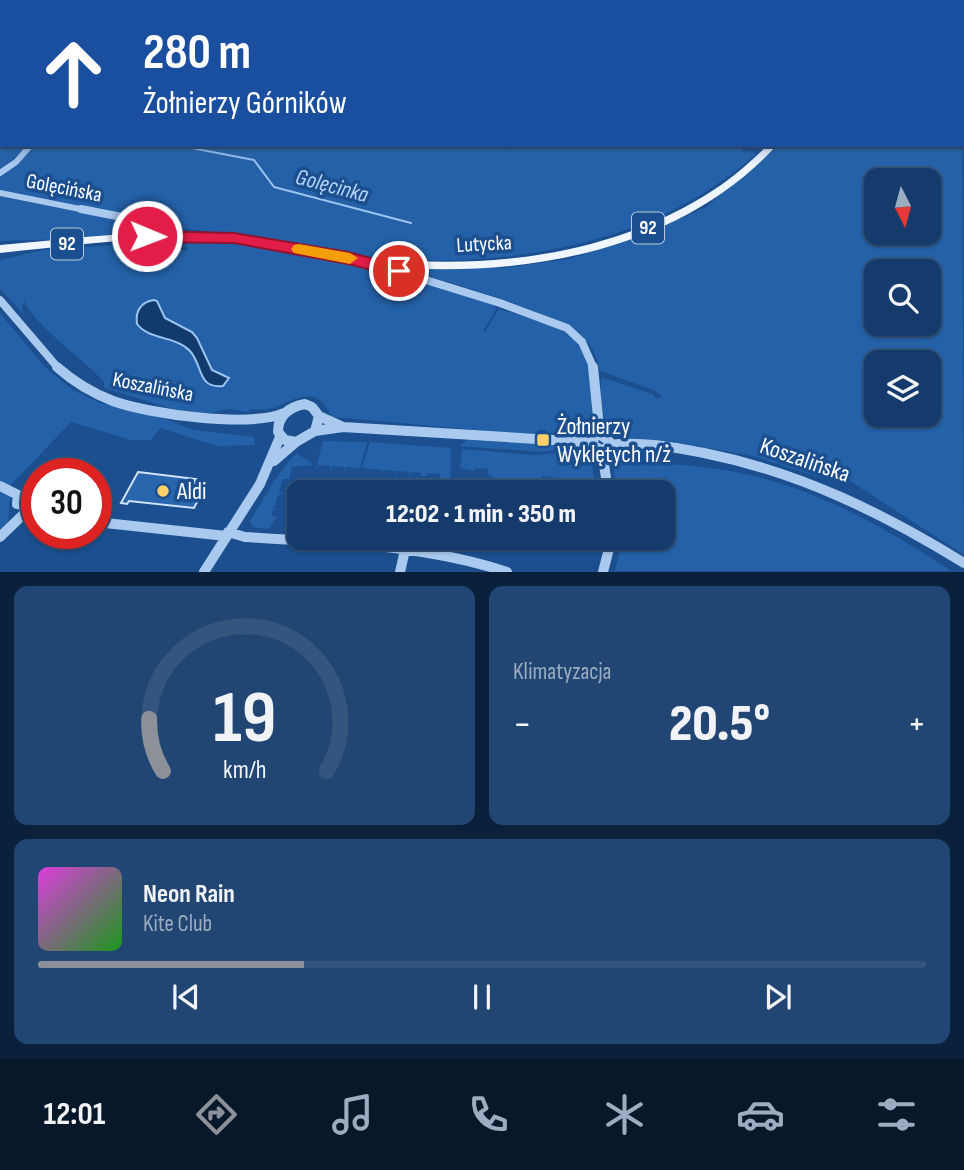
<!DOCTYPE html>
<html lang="pl">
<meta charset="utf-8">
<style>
body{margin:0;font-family:"Sofia Sans Condensed",sans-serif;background:#214673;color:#f1f3f6;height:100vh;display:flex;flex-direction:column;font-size:26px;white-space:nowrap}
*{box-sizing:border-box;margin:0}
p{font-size:23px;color:#9dadc1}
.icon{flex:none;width:38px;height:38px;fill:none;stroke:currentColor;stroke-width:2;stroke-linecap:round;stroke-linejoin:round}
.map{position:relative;height:572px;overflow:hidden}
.panel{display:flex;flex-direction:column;gap:14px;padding:14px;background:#0b203b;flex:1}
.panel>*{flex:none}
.banner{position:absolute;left:0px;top:0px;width:964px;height:147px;box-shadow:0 2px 5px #0004,0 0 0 2px #33557e;background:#1a4fa0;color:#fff;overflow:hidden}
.needle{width:46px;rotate:174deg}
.tools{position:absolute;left:864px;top:168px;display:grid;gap:14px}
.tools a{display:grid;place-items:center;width:77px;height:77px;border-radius:14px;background:#143b6b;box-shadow:0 2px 5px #0004,0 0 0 2px #33557e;font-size:35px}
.speed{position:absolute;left:21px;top:458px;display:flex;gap:14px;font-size:35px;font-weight:700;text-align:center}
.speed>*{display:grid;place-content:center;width:91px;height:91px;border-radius:50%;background:#143b6b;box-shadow:0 2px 5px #0004,0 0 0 2px #33557e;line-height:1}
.speed .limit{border:10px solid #d22;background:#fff;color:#111}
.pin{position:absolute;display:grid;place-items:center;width:60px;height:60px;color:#fff;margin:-30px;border:4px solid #fff;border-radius:50%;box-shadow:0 2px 7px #0007}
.me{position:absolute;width:77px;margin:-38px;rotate:91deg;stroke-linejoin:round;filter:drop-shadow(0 0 5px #0008)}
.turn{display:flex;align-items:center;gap:24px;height:147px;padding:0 28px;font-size:32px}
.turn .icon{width:91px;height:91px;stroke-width:2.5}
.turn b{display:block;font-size:49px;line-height:60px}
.big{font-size:52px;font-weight:800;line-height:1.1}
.panel .tile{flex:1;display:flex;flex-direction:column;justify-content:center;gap:10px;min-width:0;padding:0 24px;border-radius:14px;background:#214673}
.panel .dial{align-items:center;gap:0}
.dial svg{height:182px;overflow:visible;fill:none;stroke:#33557e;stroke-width:7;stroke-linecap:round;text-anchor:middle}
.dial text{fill:#f1f3f6;stroke:none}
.song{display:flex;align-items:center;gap:21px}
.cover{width:84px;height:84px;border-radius:10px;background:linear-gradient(135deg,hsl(300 70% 55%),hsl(120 70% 35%))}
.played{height:7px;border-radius:4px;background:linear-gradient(90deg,#8c9099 30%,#33557e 30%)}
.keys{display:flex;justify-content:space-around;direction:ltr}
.heat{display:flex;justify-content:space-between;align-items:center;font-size:38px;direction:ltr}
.panel .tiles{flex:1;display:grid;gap:14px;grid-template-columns:1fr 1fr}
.tile:last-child{grid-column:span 2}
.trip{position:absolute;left:287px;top:480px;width:388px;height:70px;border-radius:14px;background:#143b6b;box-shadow:0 2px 5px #0004,0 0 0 2px #33557e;font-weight:800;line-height:70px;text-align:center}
.menu{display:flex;height:112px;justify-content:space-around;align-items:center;background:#08182b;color:#9dadc1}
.menu .icon{width:49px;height:49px}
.menu .selected{color:#8c9099}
.menu b{font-size:32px;color:#f1f3f6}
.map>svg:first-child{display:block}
</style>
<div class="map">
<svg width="964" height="572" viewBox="0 0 964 572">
<rect width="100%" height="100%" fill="#1b4f8f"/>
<!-- green -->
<path fill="#2461a8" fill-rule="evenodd" d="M0,86L2,145H28L0,171Z
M962,86L964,555L850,481L825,479L753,456L670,441L622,438L614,435L607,425L601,406V380L604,378L652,394L656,399L662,397L656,391L600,371C597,360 595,350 587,342C559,311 459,286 417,273V268H505L568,259L598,250L668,224L706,207L779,145H962ZM877,180H929V233H877ZM877,271H929V324H877ZM877,362H929V415H877Z
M35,145H746L741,150L743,153L752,151L756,154C658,242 519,267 390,259C348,257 307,246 265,239C232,233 198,232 166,225C111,212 55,201 0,190V175L14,167Z
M0,196L136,223L144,228V232L70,239L0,241Z
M173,241L178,250H188L184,241C267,240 360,261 439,287C457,293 478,297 495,306L496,309L483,331L485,332L499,309L559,328L579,344L588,359L591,377L592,412L589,429L579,435L547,433L546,430H539L533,435L335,417L331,416C317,387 302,396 278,406C268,411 261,410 251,409L248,412L228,409L206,414L173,409L104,388V382C81,356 40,331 24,301L22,310L27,318L0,289V260L43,250Z
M0,313L45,367L73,390L100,403L158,416L193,430L254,437L255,445L217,446L160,428L151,440H131L71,422L11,485L8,523L0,531Z
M470,438L571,445V448L541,452L459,446Z
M323,441L367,442L360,468L347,467L344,473L345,467L332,466L330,472V466L318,465L315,471Z
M370,442L451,448L450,490L440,492V474L427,473L426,476H421V473L411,472L409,477V472L397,471L395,476V471L383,470L381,475V470L362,468Z
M462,449L536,455L567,452L588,454L591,459L596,492H574V485L569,484L568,479L542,476V482L499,479L498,492H492L493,476L488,475V469L475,468L474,471L460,468Z
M297,453L314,465L292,467L289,479H283L279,492L284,493L278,495L274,509L279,510H273L271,516L277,517L269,529L252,527L250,521C264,499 278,470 297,453Z
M612,460C657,463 706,465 750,475C823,492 890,530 951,571H615L623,537H663V492H617Z"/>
<!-- water -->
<path fill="#123a6d" stroke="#9cc4f0" stroke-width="2" d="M154,300L157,301L165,318L192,332L197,338L212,370L229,378L223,386C197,389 203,365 190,351C176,336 149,340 137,324C135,311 141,302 154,300Z"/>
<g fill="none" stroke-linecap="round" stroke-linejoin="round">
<!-- stream -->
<path stroke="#9cc4f0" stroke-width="2" d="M176,145L254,160L274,187L411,223"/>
</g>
<!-- building -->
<path fill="#2a66ad" stroke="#cfe3fa" stroke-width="2" d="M138,472L196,479L193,484L200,485L195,498H199L194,508L129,501L127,504L121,503Z
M504,481L537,483V492H504Z
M508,537H537L536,548L508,546Z"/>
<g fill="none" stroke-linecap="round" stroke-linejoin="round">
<!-- minor-far2 -->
<path stroke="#a9c9ee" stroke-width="6" d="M0,173L16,162L31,145
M0,193L90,211"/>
<!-- minor-far1 -->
<path stroke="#a9c9ee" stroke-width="8" d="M81,209L142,221L149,227L146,238
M371,263L500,303L567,328L582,342L594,369
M0,300L59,369"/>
<!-- minor -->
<path stroke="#a9c9ee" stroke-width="10" d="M57,367C74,382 92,393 113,401C149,414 249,428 284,413
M593,367L599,427L603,435
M305,404L312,407L319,416L315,431L296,442L285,440L278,432C278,415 289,407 305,404Z
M319,416L341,426
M315,431L343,427L585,442L602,450L608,447L609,441L599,434L594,437L593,445
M609,445C641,441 673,447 704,453C799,472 883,513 964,563
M602,450L608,492
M274,461L296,442
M0,486L18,495L17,504L37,509
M96,522L226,536
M228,532L245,537C334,543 422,544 507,572
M0,537L30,508
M204,572L260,484L280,437
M400,572L405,550
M603,572L612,537"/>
<!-- major -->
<path fill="#f0f6ff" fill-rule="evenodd" d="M768,145H777C677,255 510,281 369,265C320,259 272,244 222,240C148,234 74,246 0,253V245C74,239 148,228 222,234C271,237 319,252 368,257C486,271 614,256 715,189C734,177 751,161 768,145Z"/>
</g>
<!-- sky -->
<linearGradient id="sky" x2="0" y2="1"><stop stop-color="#0f2b4f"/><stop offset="0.52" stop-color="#39639b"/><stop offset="1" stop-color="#39639b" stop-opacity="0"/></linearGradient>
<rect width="964" height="166" fill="url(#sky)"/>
<!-- route -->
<path fill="#e11d48" stroke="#92132f" stroke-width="2" d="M147,231L234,233L348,252L405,267L407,271L399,277L348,264L234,243L140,242L139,236Z"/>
<!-- slow -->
<path fill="#f59e0b" d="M299,244L350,253L358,258L350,264L294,253L291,249L294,245Z"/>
<!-- markers -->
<g fill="#ffd166" stroke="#1b4f8f" stroke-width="2.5">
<rect x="536" y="433" width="14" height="14" rx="3.5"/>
<circle cx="163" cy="491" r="7"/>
</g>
<g text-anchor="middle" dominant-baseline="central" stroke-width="7" stroke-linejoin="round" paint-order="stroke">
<!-- shield labels -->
<g fill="#1b4f8f" stroke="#bbcadd" stroke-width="2">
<rect x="632" y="212.5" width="32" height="31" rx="5"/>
<rect x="51" y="228.5" width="32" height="31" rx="5"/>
</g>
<g font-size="19" font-weight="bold" fill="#fff">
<text x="648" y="228">92</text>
<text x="67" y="244">92</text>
</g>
<!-- street labels -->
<g font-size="21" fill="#fff" stroke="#1b4f8f">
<text transform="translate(64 188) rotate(11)">Golęcińska</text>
<text transform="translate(484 244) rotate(-3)">Lutycka</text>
<text transform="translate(153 387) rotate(11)">Koszalińska</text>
</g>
<!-- water labels -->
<g font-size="23" font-style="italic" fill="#b5d3f5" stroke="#1b4f8f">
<text transform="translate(332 186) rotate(15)">Golęcinka</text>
</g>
<!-- near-poi labels -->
<g font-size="24" fill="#fff" stroke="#1b4f8f" text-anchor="start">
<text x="557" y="426">Żołnierzy<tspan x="557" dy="28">Wyklętych n/ż</tspan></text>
<text x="177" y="491">Aldi</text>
</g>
<!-- near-street labels -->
<g font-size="24" fill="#fff" stroke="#1b4f8f">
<text transform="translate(805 460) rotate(19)">Koszalińska</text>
</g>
</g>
</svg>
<div class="tools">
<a><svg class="needle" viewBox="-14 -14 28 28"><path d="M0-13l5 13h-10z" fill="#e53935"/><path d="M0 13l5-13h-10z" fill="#9dadc1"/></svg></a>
<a><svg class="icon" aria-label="search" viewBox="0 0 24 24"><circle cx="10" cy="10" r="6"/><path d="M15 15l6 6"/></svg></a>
<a><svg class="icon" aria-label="layers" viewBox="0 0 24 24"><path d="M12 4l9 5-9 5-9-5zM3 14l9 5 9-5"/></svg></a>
</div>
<div class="speed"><div class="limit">30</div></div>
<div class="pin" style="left:399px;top:271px;background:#d93025"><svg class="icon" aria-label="arrive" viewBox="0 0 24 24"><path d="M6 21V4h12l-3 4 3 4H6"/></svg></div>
<svg class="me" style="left:147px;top:236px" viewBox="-20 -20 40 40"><circle r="17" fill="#e11d48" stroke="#fff" stroke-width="3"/><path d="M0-11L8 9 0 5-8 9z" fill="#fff"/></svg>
<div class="trip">12:02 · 1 min · 350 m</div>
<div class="banner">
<div class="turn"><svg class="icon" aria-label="ahead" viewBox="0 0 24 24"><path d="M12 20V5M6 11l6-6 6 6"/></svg><div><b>280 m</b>Żołnierzy Górników</div></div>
</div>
</div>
<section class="panel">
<div class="tiles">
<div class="tile dial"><svg viewBox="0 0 100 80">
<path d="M14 69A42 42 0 1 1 86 69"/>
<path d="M14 69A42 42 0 0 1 8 46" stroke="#8c9099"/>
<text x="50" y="56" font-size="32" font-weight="700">19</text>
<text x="50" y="72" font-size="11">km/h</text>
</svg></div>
<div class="tile"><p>Klimatyzacja</p>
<div class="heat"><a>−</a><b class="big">20.5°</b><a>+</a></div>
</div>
<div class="tile">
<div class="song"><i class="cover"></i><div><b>Neon Rain</b><p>Kite Club</p></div></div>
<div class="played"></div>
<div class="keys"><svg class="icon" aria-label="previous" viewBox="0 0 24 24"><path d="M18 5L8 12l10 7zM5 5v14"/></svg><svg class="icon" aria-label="pause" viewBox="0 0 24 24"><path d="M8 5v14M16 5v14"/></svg><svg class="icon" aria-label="next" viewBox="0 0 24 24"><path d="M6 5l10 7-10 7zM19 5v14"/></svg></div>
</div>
</div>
</section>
<nav class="menu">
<b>12:01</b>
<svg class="icon selected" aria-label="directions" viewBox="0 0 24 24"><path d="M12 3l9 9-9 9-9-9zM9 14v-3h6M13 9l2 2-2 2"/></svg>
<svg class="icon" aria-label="music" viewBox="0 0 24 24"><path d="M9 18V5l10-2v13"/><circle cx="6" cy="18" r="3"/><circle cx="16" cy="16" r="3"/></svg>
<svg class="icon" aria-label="phone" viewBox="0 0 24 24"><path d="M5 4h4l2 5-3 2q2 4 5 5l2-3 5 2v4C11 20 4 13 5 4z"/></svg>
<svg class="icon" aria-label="climate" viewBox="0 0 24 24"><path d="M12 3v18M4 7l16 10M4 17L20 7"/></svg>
<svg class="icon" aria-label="car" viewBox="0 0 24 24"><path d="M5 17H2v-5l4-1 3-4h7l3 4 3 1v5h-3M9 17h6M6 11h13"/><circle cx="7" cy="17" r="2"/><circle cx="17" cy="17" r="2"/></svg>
<svg class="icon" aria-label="filters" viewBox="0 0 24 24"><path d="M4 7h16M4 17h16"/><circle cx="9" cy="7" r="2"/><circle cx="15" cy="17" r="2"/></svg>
</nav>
